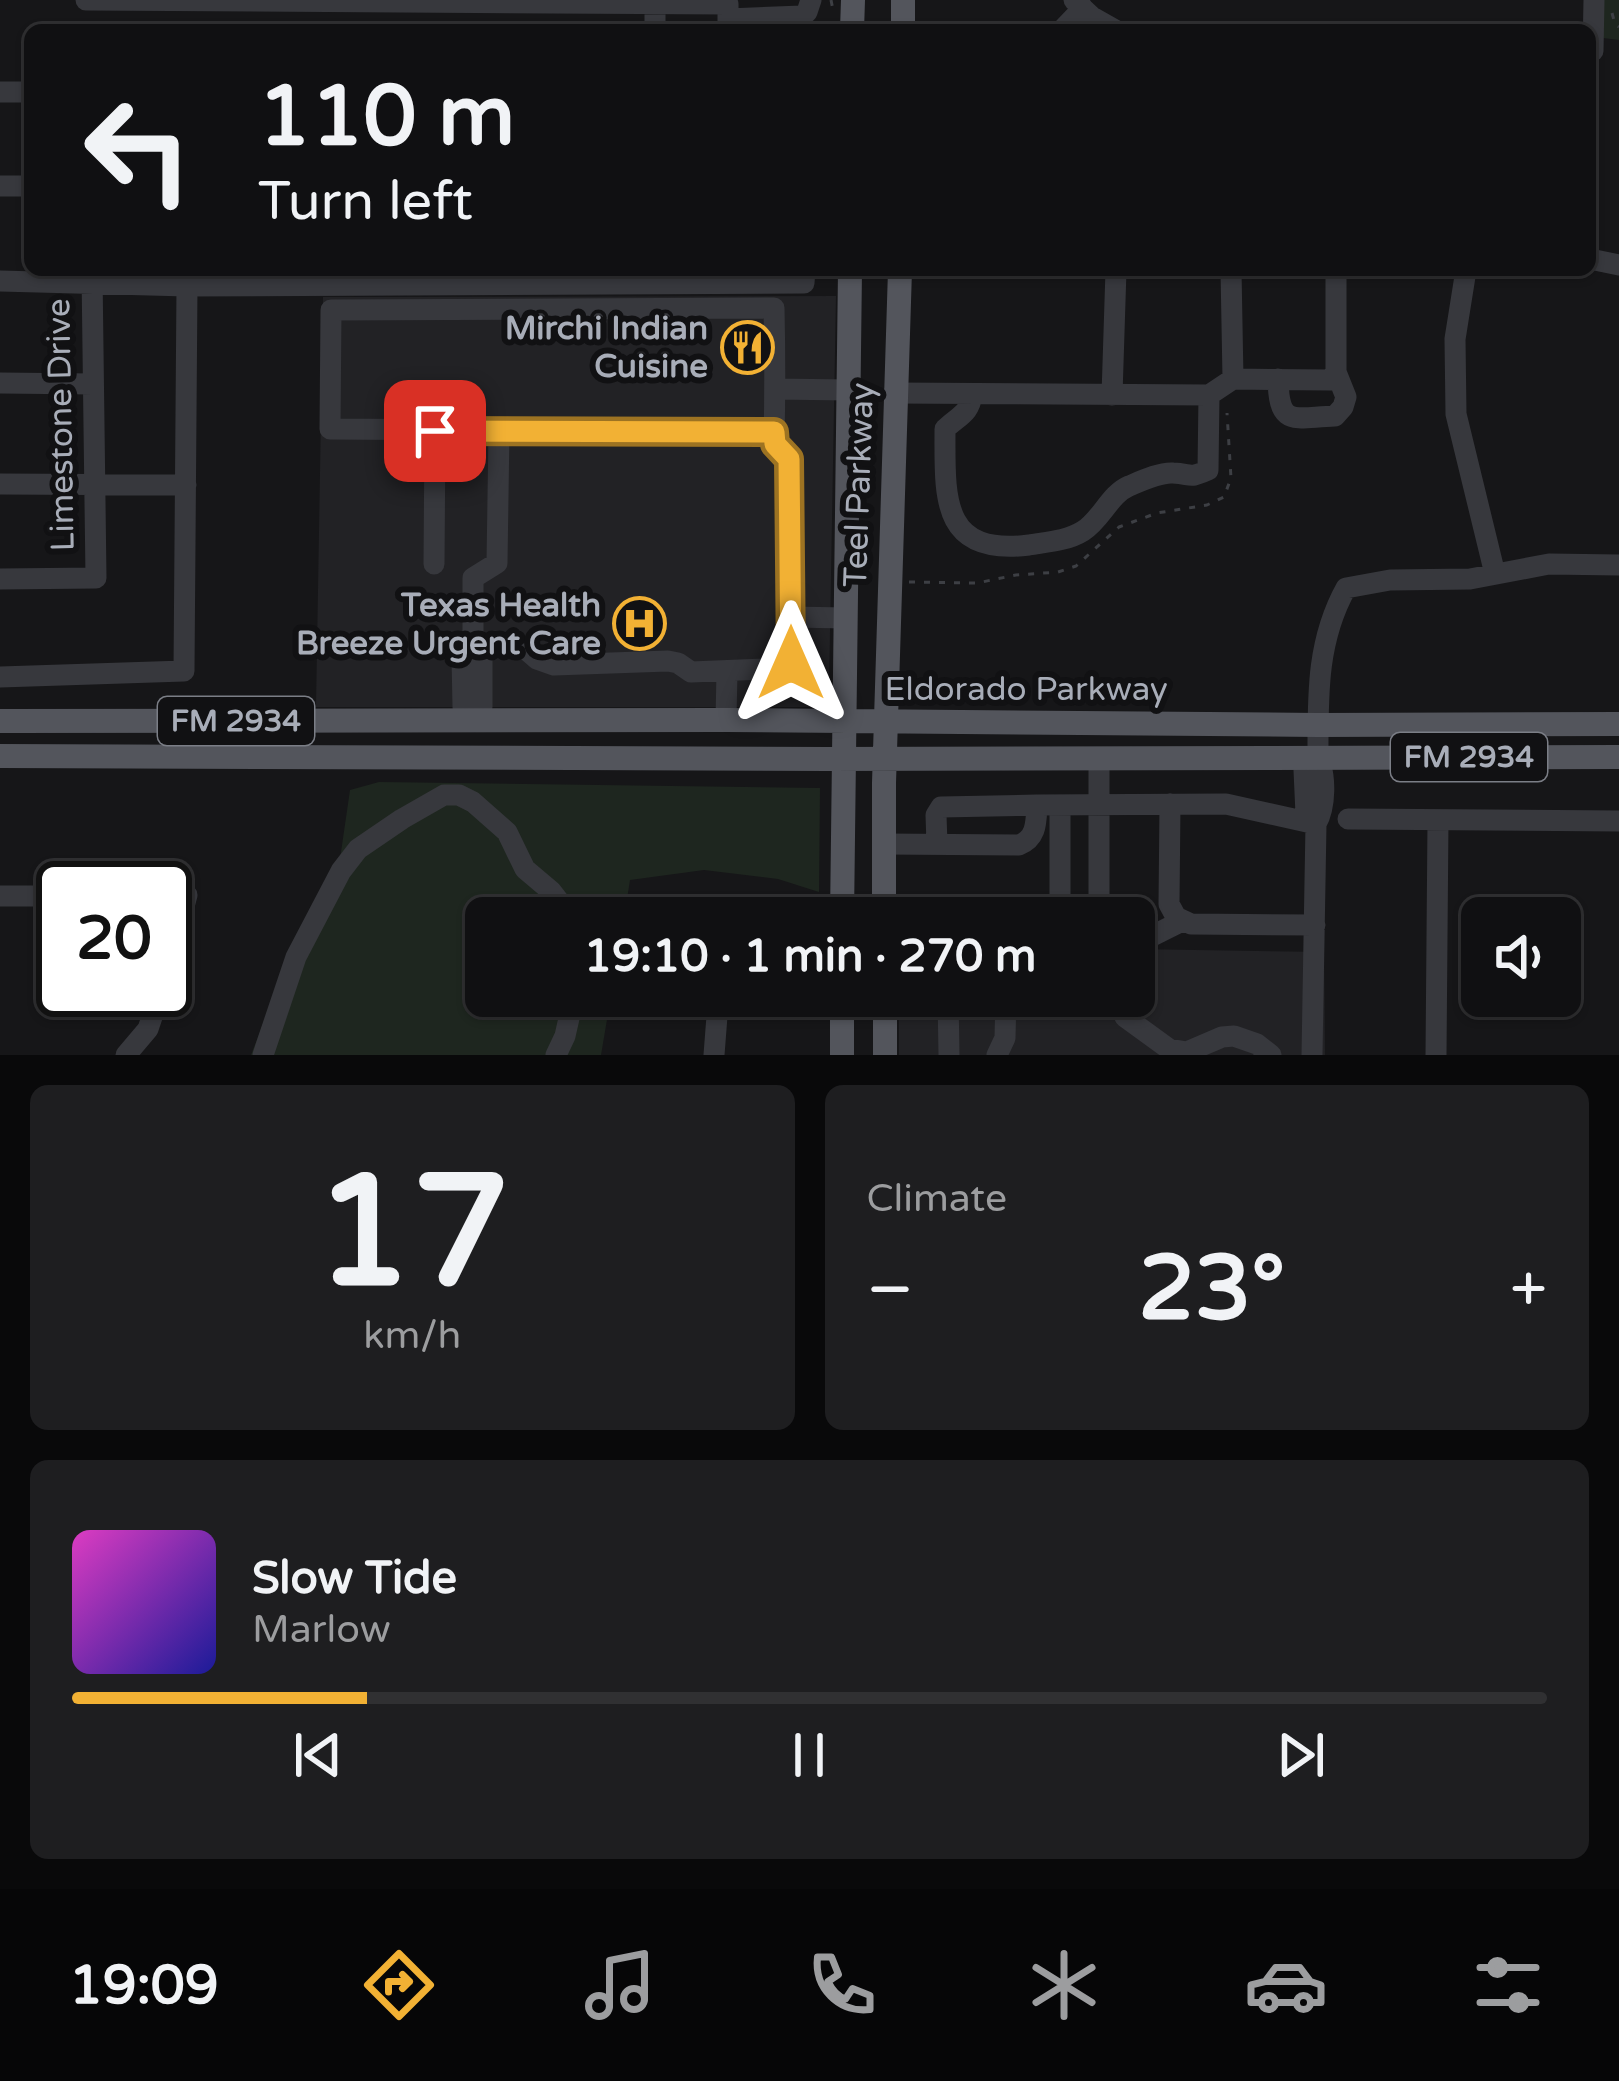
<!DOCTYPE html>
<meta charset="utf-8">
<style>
body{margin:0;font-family:"Varela Round",sans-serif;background:#1e1e20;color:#f1f3f6;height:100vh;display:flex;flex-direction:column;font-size:45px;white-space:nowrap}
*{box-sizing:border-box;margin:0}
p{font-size:39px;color:#9c9d9f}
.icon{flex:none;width:66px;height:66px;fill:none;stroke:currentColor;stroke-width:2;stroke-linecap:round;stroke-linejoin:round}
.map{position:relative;height:1055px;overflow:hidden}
.panel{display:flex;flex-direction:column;gap:30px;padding:30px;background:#09090a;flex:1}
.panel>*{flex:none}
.top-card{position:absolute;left:24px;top:24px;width:1572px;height:252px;border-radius:18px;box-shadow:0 3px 9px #0004,0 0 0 3px #303032;background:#101012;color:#f1f3f6;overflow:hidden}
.tools{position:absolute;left:1461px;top:897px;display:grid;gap:24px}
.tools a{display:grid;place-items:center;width:120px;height:120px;border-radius:18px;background:#101012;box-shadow:0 3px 9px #0004,0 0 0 3px #303032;font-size:60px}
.speed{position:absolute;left:36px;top:861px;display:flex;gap:24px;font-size:60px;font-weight:700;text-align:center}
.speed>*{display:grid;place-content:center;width:156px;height:156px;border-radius:50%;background:#101012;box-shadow:0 3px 9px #0004,0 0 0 3px #303032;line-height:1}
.speed .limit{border:6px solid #111;border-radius:18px;background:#fff;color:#111}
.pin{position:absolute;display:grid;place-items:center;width:102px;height:102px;color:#fff;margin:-51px;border-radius:24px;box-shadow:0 6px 18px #0006}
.me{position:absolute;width:132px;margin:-66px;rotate:0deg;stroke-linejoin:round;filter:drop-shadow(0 0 9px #0008)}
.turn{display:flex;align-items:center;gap:42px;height:252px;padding:0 36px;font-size:54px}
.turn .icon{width:156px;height:156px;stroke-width:2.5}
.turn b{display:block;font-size:84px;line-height:102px}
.big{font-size:90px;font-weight:700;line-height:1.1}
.panel .card{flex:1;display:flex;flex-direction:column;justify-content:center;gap:18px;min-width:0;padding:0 42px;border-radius:18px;background:#1e1e20}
.panel .dial{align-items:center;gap:0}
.dial b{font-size:156px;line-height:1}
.song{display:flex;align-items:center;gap:36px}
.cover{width:144px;height:144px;border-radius:18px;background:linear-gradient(135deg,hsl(310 70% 55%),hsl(240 70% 35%))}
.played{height:12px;border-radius:6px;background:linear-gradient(90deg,#f2b134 20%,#303032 20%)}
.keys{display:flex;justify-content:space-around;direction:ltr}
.heat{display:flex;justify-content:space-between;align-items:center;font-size:66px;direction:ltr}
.panel .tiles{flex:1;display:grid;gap:30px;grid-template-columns:1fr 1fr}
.card:last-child{grid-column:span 2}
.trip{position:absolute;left:465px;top:897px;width:690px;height:120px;border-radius:18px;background:#101012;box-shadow:0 3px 9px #0004,0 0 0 3px #303032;font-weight:700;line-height:120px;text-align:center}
.tabs{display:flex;height:192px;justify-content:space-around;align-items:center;background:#060607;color:#9c9d9f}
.tabs .icon{width:84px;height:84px}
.tabs .active{color:#f2b134}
.tabs b{font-size:54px;color:#f1f3f6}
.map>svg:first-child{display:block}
</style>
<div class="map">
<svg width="1619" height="1055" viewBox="0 0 1619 1055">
<rect width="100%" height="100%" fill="#161618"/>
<!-- built -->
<path fill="#222225" d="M836,296L829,688L820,707H316L323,297Z
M1134,949L1324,952L1325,1055H899V996H1134Z"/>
<!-- green -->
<path fill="#1e261f" d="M1604,0H1619V40L1603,38Z
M379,782L820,788L819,892L778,879L704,870L630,880L624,918H486V996H611L601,1055H251L269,1008L340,859L350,790Z"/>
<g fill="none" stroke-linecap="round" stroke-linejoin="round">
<!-- path -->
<path stroke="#3d3f44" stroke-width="3" stroke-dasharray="6 9" stroke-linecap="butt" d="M831,0L833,10
M1612,13L1615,24L1619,27
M909,582L977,583L1016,575L1058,572L1076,566L1119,527L1157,513L1207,505L1224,497L1231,478L1227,413"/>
<!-- minor -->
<path stroke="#37383d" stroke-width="21" d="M86,0L728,4V30
M1074,0L1092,17L1115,30
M728,19L802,16L807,12L811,0
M655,30V5
M1062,30L1083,8
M1593,51L1594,0
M0,92H30
M0,186H30
M1590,259L1619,265
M1231,270L1233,379
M1466,270L1455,339L1456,414L1495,574
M0,281L187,286L804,283L805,270
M1278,379C1279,429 1294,417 1335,416L1343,407L1346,397L1336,372V270
M0,383L93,384
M775,389L848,390
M894,393L1209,395L1233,379L1330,380L1336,372
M972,394C970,414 958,416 945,429C945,497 940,556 1029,545C1047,542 1067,541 1083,531C1101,520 1110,494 1129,486C1141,481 1160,472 1173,473C1193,474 1188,479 1208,470L1209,395
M1112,395L1116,270
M0,484L186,485
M434,564L435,431
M0,579L96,578L92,273
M791,617L846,618
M473,644L522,646L537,659L554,665L668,661L678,663L691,672L788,668L791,663L789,459L774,441C775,397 775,352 774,308L331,310L330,429L774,432
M473,644L462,657L463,707L472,721L482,707V656L473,644V578L497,563L499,431
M0,677L184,671L187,286
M726,720L727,671
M1099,758V918
M1170,804L1169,904L1176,917L1191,924L1315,925
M1348,819L1619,821
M1316,824L1306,814L1304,770L1318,758
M884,844L1019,845C1037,838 1036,822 1037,805L1226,804L1316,824
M937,844L936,815L941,807L1037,805
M165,895H187L165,978
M0,896H63
M1060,918V805
M1134,945L1182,921
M948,996L949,1055
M1117,996L1125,1017L1169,1049L1187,1052L1222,1037L1234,1036L1257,1044L1271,1055
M126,1055L148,1029L161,990
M263,1055L296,957L341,871L358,849L402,819L444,795H459L473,802L507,832L525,869L551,891L572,918
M556,1055L565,1036L574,996
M714,1055L717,1016L728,996
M997,1055L1005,1038L1006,996
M1312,1055L1316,824C1326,807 1326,775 1318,758C1318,698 1316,642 1346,588L1390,580L1470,579L1549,564L1619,565
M1436,1055L1438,820"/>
<!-- major -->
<path stroke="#53555c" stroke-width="24" d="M903,0V30
M852,30L853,0
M0,721L726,720L1318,725L1619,724
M0,756L828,759L1619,757
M842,918L850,270
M884,918V783L900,270
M885,996V1055
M842,1055V996"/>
</g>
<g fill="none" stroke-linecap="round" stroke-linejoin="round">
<defs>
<path id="route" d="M435,431L774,432L775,444L789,459L791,663"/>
</defs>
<!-- route casing -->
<use href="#route" stroke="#9d7322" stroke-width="30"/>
<!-- route -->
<use href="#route" stroke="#f2b134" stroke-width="21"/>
</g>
<!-- icons -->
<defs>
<symbol id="restaurant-ring" viewBox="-11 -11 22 22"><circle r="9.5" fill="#111113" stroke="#f2b134" stroke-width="1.5"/><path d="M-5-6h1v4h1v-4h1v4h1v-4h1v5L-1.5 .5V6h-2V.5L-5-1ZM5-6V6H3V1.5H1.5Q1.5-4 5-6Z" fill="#f2b134"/></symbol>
<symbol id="hospital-ring" viewBox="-11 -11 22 22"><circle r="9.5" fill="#111113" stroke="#f2b134" stroke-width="1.5"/><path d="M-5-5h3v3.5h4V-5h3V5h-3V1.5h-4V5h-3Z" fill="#f2b134"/></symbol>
</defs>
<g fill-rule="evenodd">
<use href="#restaurant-ring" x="718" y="318" width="59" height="59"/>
<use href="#hospital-ring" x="610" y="594" width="59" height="59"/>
</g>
<g text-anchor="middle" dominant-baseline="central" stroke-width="12" stroke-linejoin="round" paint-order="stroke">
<!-- shield labels -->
<g fill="#111113" stroke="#7b7e86" stroke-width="3">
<rect x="158" y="697" width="156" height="48" rx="9"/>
<rect x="1391" y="733" width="156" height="48" rx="9"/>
</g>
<g font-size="30" font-weight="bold" fill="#a8adb8">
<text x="236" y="721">FM 2934</text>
<text x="1469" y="757">FM 2934</text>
</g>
<!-- poi labels -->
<g font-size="33" font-weight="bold" fill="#a8adb8" stroke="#111113" text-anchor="end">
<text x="708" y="328">Mirchi Indian<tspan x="708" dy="38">Cuisine</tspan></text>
<text x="601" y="605">Texas Health<tspan x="601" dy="38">Breeze Urgent Care</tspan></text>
</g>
<!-- street labels -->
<g font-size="33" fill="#a8adb8" stroke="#111113">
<text transform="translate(61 425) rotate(-91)">Limestone Drive</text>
<text transform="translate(859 485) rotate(-88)">Teel Parkway</text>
<text x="1026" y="689">Eldorado Parkway</text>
</g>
</g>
</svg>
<div class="tools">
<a><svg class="icon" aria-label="sound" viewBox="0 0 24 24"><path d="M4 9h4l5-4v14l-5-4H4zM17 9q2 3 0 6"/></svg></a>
</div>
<div class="speed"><div class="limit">20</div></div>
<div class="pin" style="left:435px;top:431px;background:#d93025"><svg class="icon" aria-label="arrive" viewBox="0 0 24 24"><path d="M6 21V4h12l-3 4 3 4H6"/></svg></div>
<svg class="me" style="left:791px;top:663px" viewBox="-20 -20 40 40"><path d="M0-17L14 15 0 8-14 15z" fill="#f2b134" stroke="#fff" stroke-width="4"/></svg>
<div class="trip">19:10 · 1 min · 270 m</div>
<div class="top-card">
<div class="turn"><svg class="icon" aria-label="left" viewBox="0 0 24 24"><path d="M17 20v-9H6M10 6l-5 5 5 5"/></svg><div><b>110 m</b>Turn left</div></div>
</div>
</div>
<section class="panel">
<div class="tiles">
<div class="card dial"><b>17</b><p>km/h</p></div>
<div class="card"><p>Climate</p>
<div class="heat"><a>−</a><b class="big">23°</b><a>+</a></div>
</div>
<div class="card">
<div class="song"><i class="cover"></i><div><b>Slow Tide</b><p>Marlow</p></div></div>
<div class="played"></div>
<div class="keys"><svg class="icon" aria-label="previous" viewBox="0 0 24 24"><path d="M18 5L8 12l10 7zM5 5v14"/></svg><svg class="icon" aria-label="pause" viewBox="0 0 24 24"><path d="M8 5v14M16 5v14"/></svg><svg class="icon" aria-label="next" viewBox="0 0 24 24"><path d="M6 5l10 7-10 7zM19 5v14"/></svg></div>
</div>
</div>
</section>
<nav class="tabs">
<b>19:09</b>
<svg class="icon active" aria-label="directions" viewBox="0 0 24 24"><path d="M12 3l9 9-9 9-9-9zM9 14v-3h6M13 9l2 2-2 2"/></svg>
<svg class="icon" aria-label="music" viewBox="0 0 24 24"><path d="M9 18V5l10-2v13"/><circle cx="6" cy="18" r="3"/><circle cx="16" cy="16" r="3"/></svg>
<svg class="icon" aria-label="phone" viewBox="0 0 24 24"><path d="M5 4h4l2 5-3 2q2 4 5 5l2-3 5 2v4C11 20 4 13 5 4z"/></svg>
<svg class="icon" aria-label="climate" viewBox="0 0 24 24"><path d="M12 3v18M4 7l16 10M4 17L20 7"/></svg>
<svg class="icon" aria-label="car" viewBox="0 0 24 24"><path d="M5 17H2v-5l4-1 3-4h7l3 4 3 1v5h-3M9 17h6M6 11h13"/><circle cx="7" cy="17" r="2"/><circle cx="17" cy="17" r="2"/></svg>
<svg class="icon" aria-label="filters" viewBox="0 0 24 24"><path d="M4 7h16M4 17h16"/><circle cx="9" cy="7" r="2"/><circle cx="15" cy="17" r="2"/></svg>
</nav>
